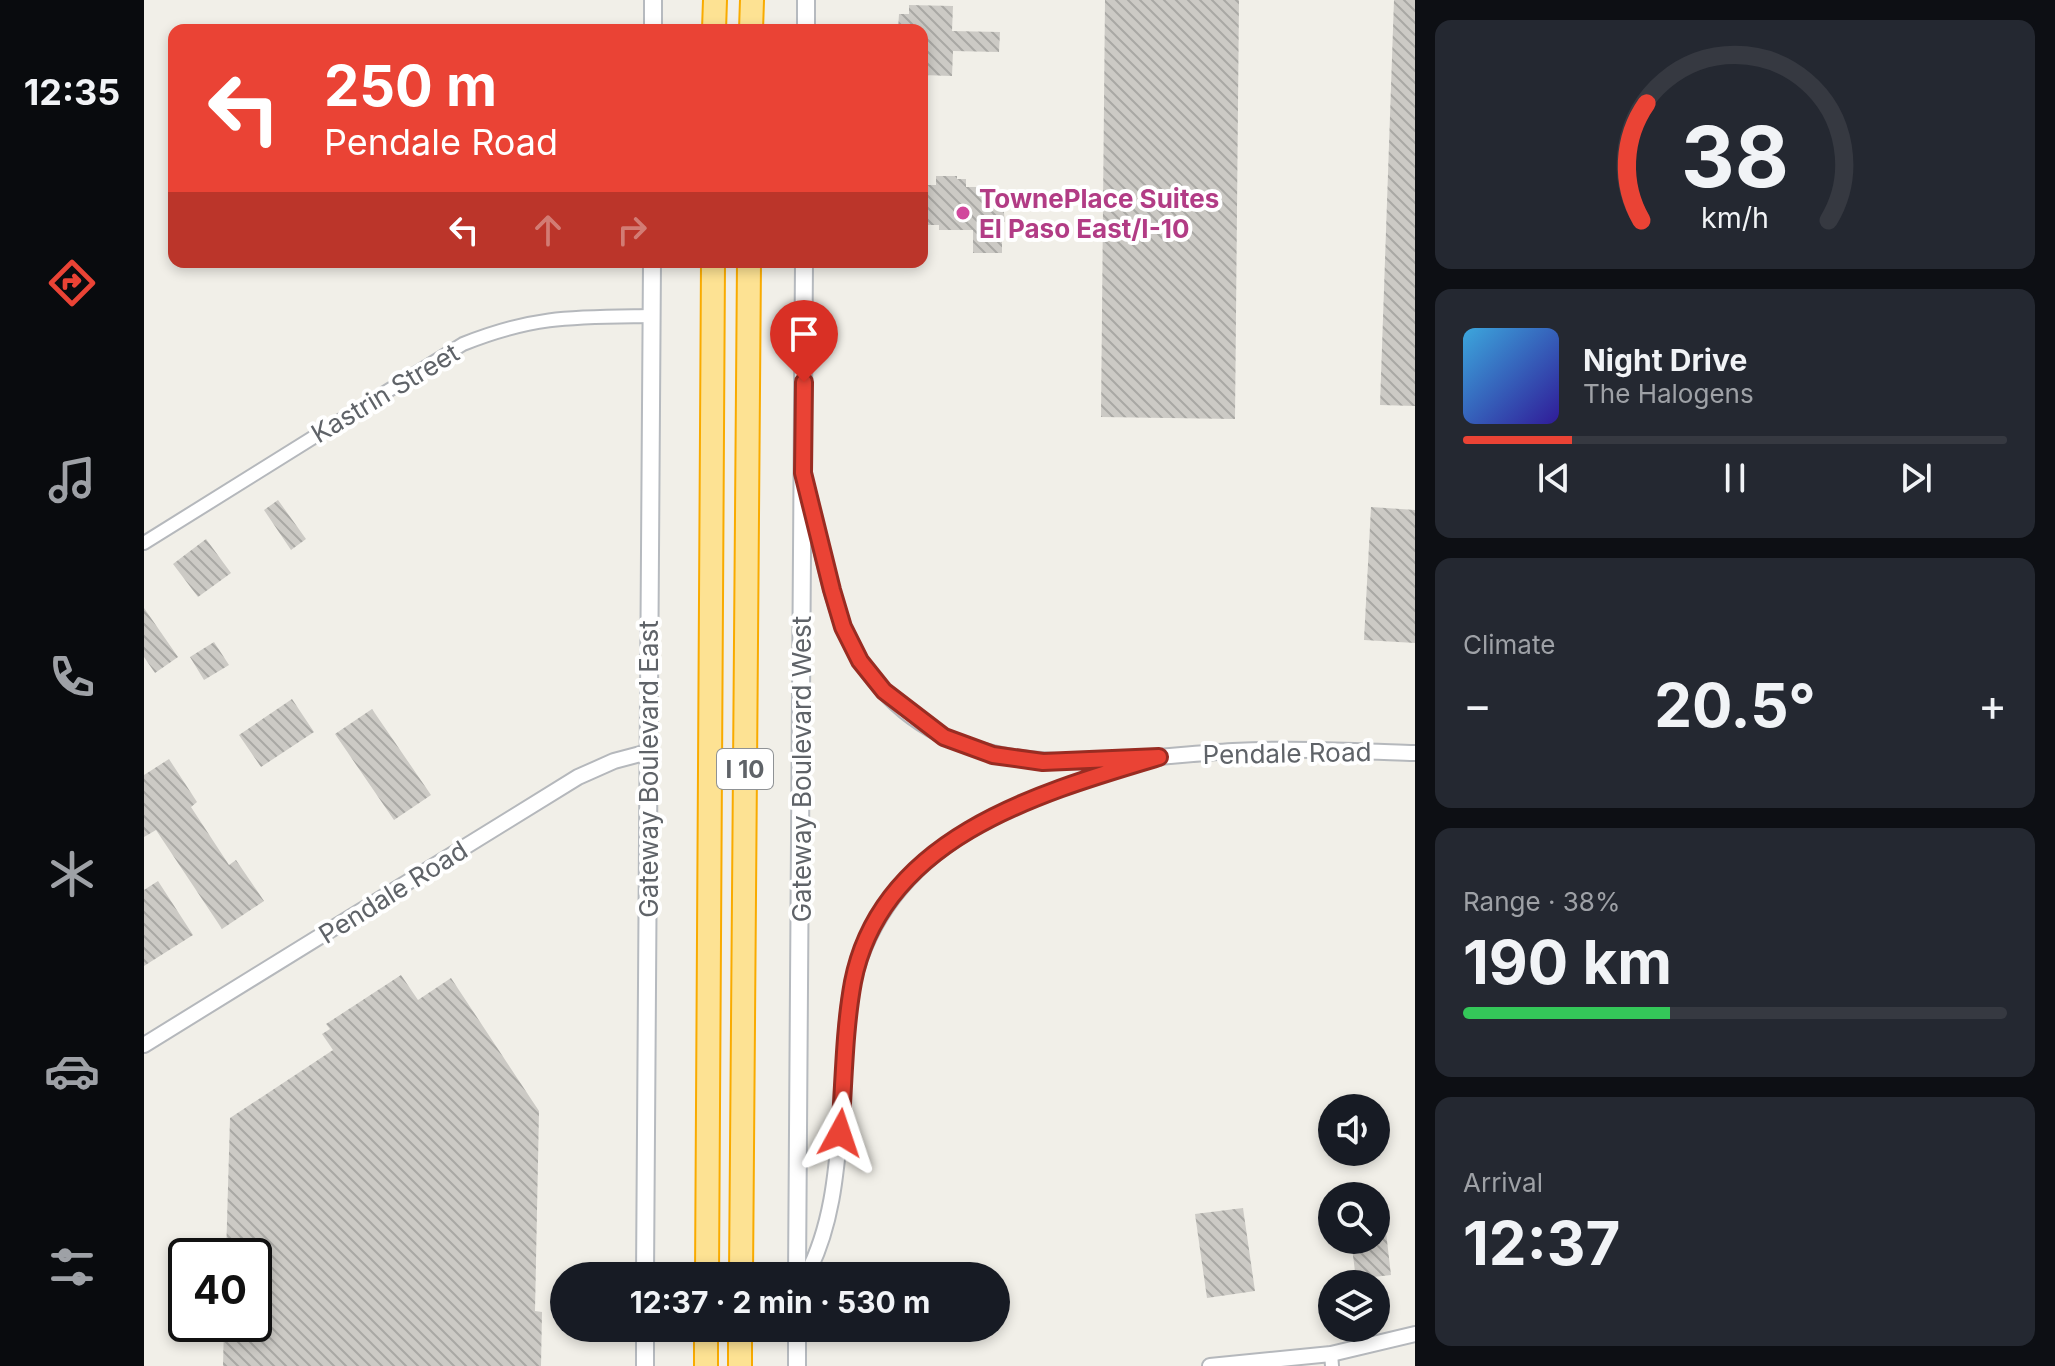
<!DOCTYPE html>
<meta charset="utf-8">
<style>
body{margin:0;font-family:Inter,sans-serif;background:#242831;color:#f1f3f6;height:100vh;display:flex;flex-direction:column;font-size:30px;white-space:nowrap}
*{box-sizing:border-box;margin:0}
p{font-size:26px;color:#9ea1a6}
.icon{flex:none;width:44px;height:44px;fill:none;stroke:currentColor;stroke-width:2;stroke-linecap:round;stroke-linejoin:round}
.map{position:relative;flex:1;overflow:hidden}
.sheet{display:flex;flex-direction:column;gap:20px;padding:20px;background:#0d0f14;width:640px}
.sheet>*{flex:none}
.banner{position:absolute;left:24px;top:24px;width:760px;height:244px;border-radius:16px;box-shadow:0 4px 12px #0003;background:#ea4335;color:#fff;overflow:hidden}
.fabs{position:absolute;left:1174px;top:1094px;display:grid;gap:16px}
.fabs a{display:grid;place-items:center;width:72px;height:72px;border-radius:50%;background:#171b24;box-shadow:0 4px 12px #0003;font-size:40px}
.speed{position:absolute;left:24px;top:1238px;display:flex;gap:16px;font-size:40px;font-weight:700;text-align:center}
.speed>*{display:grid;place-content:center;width:104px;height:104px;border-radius:50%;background:#171b24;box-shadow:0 4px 12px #0003;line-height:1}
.speed .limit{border:4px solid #111;border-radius:12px;background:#fff;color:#111}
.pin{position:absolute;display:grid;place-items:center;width:68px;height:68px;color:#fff;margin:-82px -34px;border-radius:50% 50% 50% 0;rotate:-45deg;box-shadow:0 0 8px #0007}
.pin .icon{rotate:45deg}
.me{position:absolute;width:88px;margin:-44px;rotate:5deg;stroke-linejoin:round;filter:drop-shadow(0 0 6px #0008)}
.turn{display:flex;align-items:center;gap:28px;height:168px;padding:0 24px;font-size:36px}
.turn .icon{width:104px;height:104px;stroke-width:2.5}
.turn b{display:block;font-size:56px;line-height:68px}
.lanes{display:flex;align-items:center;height:76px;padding:0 24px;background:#0003;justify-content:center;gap:40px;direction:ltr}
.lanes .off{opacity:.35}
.big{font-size:60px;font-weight:700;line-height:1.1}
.sheet .widget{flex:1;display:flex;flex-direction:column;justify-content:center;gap:12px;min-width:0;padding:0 28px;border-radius:16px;background:#242831}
.sheet .dial{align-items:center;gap:0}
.dial svg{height:208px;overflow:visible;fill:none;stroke:#363941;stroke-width:7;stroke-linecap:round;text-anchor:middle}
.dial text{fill:#f1f3f6;stroke:none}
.song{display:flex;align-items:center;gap:24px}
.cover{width:96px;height:96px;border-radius:12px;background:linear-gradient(135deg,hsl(200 70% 55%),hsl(250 70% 35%))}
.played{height:8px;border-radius:4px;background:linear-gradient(90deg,#ea4335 20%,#363941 20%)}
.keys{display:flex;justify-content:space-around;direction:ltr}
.heat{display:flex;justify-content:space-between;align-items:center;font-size:44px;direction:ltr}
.charge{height:12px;border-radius:6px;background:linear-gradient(90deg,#34c759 38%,#363941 0)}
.trip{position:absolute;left:406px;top:1262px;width:460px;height:80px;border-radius:40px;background:#171b24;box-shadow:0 4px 12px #0003;font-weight:700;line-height:80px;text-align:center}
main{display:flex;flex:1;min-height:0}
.tabs{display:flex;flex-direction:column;width:144px;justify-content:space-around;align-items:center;background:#090b0e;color:#9ea1a6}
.tabs .icon{width:56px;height:56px}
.tabs .current{color:#ea4335}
.tabs b{font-size:36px;color:#f1f3f6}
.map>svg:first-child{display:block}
</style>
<main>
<nav class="tabs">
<b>12:35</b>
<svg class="icon current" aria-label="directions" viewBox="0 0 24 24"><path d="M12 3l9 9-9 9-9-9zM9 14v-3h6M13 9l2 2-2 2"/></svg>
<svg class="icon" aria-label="music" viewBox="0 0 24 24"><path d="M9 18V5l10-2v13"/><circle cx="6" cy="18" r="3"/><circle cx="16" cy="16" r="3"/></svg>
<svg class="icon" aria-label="phone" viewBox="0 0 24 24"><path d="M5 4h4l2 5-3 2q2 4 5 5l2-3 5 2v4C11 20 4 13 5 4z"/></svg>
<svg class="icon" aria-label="climate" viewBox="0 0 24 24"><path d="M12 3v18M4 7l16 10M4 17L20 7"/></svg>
<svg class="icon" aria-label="car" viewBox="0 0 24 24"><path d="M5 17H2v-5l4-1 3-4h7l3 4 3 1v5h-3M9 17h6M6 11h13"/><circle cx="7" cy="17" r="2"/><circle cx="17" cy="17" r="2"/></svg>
<svg class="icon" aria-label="filters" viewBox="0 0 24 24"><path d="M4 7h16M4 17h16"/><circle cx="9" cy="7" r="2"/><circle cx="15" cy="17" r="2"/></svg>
</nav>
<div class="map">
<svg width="1271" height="1366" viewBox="0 0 1271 1366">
<defs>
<pattern id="building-back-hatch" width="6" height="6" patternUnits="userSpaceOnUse" patternTransform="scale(2)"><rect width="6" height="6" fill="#cccac5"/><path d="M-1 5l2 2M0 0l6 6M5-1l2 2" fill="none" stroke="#a9a8a4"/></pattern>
</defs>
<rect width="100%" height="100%" fill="#f1efe8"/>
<!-- building -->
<path fill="url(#building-back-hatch)" d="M961,0H1095L1091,419L957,417Z
M1250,0H1271V406L1236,405Z
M765,5L809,6L808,31L856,32L855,52L809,51L808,76L778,75V30H754L755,14H765Z
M792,176H813V179H822V187H847V195H858L861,222H858V253H829V230H795V225H778V185H792Z
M134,500L162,539L147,550L120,510Z
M1227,507L1271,510V643L1220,640Z
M62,539L87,573L54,597L29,564Z
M0,608L34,657L11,673L0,657Z
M70,642L85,665L60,680L46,657Z
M148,699L170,732L117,767L95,735Z
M228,709L287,795L250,820L191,734Z
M25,759L53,802L47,807L85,865L92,860L120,901L78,929L12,830L0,837V775Z
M14,881L49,935L0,966V890Z
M257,975L274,1000L307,978L395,1111L391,1311L398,1312L397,1366H79L80,1324H110V1256H82L86,1118L189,1050L178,1034L186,1029L182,1024Z
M1099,1208L1111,1291L1063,1298L1051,1214Z
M1232,1215H1240L1247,1275L1212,1279L1207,1240H1232Z"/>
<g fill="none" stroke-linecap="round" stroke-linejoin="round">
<defs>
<path id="minor" d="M0,543L319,344C391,315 432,317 507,316
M1187,1354L1188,1366"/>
<path id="tertiary" d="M662,484C676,538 687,616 717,662C803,794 957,759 1089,751C1149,748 1211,751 1271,753
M0,1045L434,777L470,761L504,752
M662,1276C690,1224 693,1163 698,1105C701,1064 700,1018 710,978C746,842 875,799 995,763
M1066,1366L1187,1354L1271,1334"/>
<path id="secondary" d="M509,30V0
M662,30V0
M501,1276L508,262
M653,1276L660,262
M501,1366V1328
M653,1366V1328"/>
<path id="motorway" d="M570,30L571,0
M607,30L608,0
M563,1276L569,262
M597,1276L605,262
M562,1366V1328
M596,1366V1328"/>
</defs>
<!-- minor casing -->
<use href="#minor" stroke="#b5b8bc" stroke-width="16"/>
<!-- tertiary casing -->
<use href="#tertiary" stroke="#b5b8bc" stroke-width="18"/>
<!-- secondary casing -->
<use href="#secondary" stroke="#b6babf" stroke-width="20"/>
<!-- motorway casing -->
<use href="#motorway" stroke="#f9ab00" stroke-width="26"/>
<!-- minor -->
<use href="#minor" stroke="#fff" stroke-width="12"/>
<!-- tertiary -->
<use href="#tertiary" stroke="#fff" stroke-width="14"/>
<!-- secondary -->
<use href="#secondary" stroke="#fff" stroke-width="16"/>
<!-- motorway -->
<use href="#motorway" stroke="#fde293" stroke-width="22"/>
</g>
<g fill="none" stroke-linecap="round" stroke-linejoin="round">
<defs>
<path id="route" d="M660,382L659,473L688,590L699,627L716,661L740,691L800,737L849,755L899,762L1015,757C894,793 737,838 709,982C700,1031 700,1084 696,1133"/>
</defs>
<!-- route casing -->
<use href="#route" stroke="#982c22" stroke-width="20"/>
<!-- route -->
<use href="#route" stroke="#ea4335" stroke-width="14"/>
</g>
<!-- markers -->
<circle fill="#d1479c" stroke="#fff" stroke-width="3" cx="819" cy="213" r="8"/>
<g text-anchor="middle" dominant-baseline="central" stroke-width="8" stroke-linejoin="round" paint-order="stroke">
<!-- shield labels -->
<rect fill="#fff" stroke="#8f9295" stroke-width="2" x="573" y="749" width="56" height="40" rx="6"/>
<g font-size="24" font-weight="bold" fill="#5f6368">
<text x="601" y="769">I 10</text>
</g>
<!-- hotel labels -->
<g font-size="26" font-weight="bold" fill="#b23c85" stroke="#fff" text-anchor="start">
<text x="835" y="198">TownePlace Suites<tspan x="835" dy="30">El Paso East/I-10</tspan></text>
</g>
<!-- street labels -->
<g font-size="26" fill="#5f6368" stroke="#fff">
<text transform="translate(241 393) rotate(-31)">Kastrin Street</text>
<text transform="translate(1143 753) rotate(-1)">Pendale Road</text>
<text transform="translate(504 769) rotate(-90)">Gateway Boulevard East</text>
<text transform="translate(657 769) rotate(-90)">Gateway Boulevard West</text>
<text transform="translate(249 892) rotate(-32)">Pendale Road</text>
</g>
</g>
</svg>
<div class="fabs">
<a><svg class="icon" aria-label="sound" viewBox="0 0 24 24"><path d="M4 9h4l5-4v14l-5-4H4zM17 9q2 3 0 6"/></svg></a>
<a><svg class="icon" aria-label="search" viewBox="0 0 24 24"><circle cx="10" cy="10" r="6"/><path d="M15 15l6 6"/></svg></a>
<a><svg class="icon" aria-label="layers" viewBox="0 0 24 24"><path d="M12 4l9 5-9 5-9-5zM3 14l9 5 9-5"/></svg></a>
</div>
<div class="speed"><div class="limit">40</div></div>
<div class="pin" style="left:660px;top:382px;background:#d93025"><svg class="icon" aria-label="arrive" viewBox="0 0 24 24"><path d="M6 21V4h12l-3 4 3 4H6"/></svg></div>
<svg class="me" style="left:696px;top:1133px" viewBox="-20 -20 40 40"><path d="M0-17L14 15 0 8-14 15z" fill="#ea4335" stroke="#fff" stroke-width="4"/></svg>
<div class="trip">12:37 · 2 min · 530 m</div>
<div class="banner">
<div class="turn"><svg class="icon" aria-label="left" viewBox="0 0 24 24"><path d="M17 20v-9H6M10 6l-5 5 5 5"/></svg><div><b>250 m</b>Pendale Road</div></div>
<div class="lanes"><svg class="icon" aria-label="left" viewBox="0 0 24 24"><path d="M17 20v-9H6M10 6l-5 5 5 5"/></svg><svg class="icon off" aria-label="ahead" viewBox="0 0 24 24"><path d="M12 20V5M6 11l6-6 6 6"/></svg><svg class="icon off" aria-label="right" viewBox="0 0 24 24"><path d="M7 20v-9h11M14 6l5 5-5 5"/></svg></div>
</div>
</div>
<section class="sheet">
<div class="widget dial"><svg viewBox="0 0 100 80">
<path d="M14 69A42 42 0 1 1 86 69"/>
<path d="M14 69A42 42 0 0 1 16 24" stroke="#ea4335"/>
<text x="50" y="56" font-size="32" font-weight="700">38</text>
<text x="50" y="72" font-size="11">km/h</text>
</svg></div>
<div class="widget">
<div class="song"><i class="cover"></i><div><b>Night Drive</b><p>The Halogens</p></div></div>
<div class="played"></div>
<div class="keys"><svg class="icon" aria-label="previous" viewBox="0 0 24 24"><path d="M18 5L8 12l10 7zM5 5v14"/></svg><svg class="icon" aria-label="pause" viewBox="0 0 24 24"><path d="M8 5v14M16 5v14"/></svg><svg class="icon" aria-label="next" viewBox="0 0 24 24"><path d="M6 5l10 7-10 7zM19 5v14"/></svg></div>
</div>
<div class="widget"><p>Climate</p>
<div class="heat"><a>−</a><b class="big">20.5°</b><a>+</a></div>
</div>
<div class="widget"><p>Range · 38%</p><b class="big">190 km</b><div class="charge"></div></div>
<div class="widget"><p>Arrival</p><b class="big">12:37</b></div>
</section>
</main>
